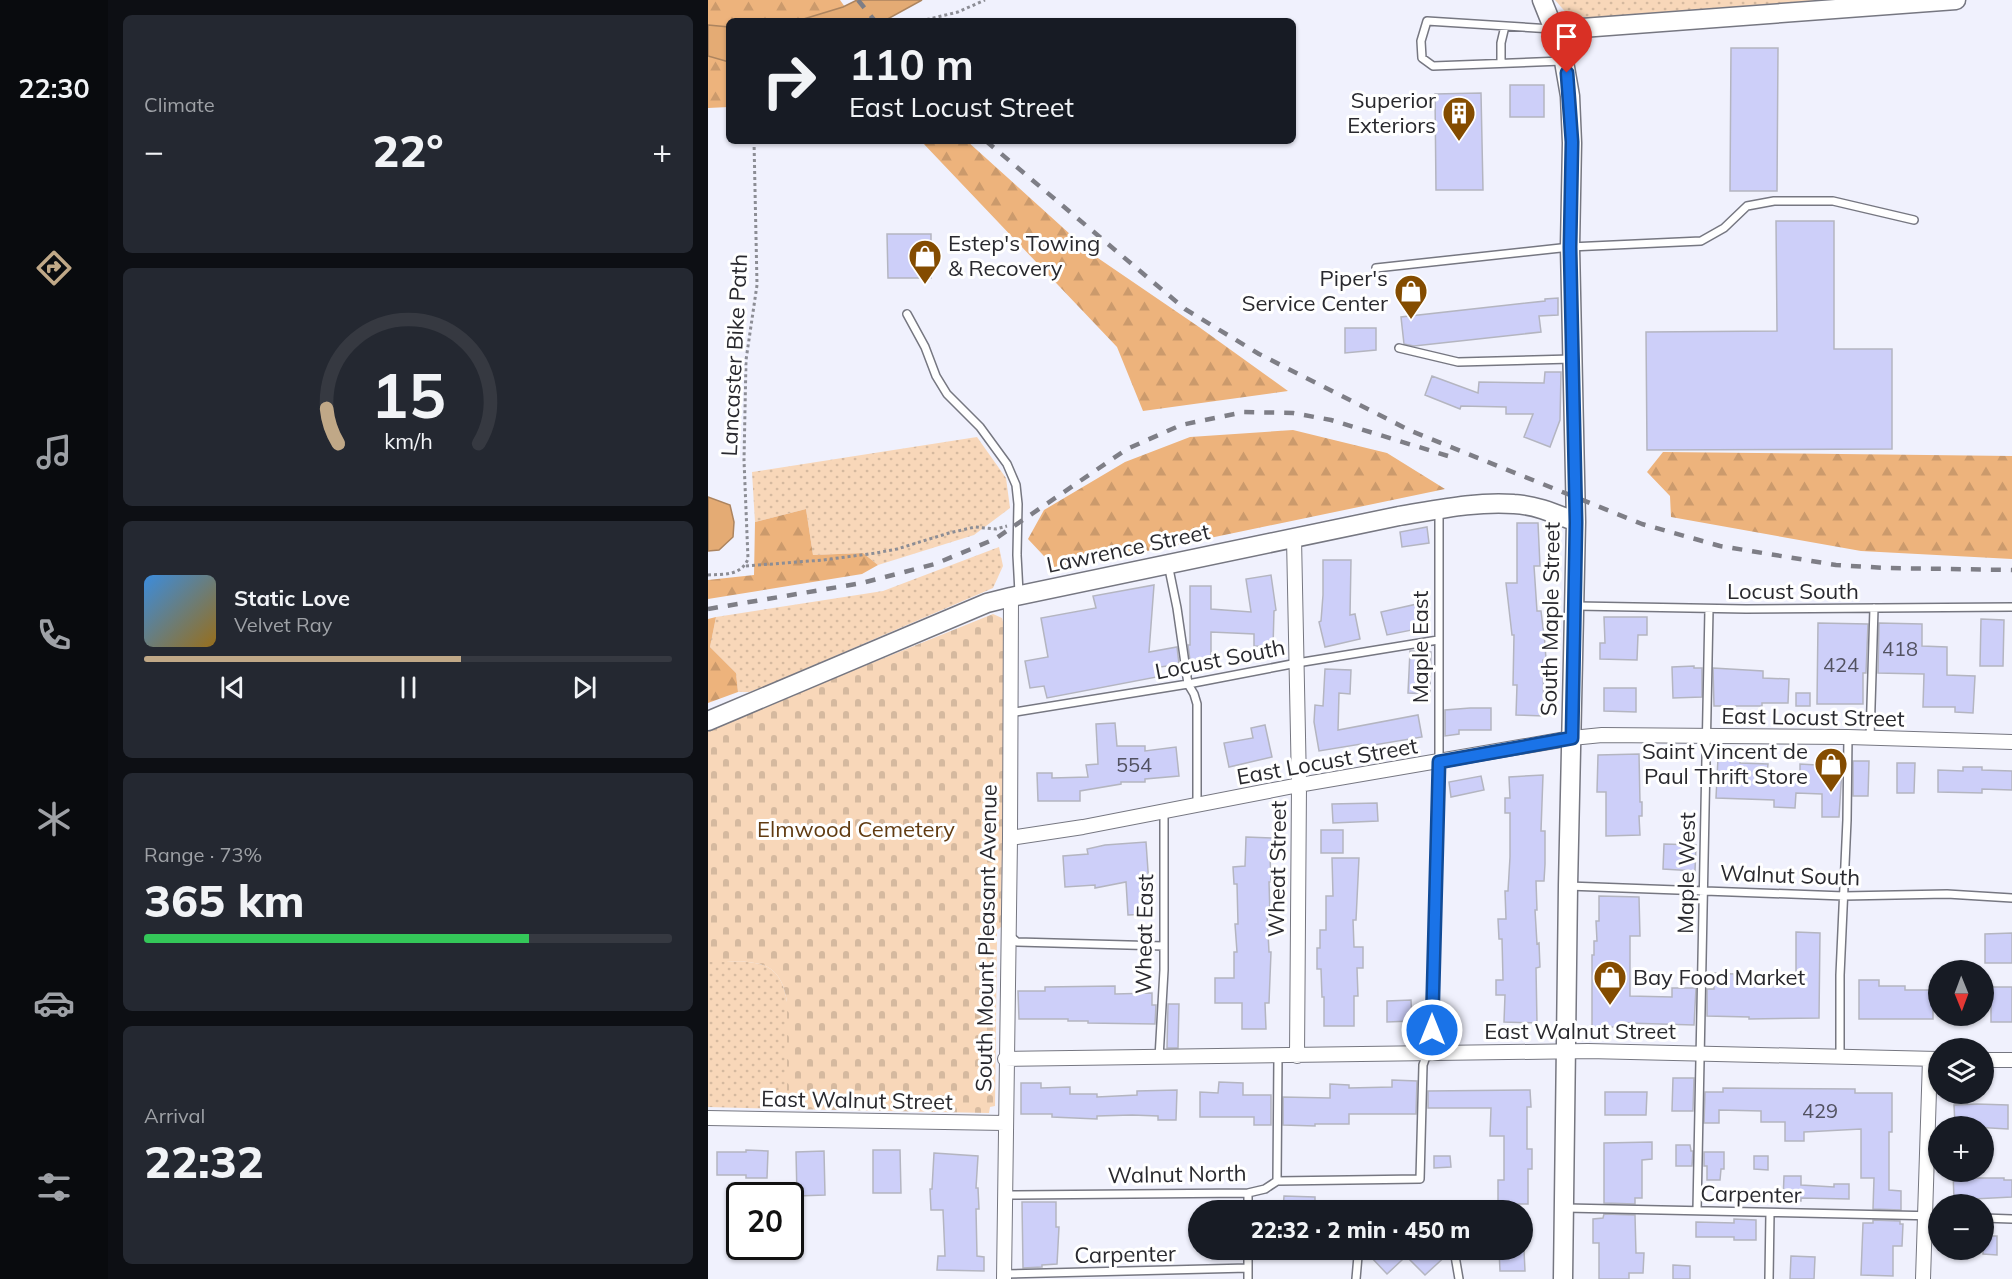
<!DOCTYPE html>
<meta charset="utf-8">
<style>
body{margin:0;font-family:Mulish,sans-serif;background:#242831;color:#f1f3f6;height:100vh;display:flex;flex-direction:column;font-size:22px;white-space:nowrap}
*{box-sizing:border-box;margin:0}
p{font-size:20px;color:#9ea1a6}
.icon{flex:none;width:33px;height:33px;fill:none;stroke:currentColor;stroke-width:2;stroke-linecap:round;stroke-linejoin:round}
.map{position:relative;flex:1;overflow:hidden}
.side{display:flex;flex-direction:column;gap:15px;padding:15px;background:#0d0f14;width:600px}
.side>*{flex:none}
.top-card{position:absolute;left:18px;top:18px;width:570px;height:126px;border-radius:9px;box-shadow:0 2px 4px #0004;background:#171b24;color:#f1f3f6;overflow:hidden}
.needle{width:39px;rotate:179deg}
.controls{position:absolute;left:1220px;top:960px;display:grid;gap:12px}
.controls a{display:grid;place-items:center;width:66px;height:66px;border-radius:50%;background:#171b24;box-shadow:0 2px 4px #0004;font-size:30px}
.speed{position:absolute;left:18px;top:1182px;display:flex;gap:12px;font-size:30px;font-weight:700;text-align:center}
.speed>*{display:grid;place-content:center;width:78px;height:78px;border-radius:50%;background:#171b24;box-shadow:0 2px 4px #0004;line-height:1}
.speed .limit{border:3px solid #111;border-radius:9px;background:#fff;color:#111}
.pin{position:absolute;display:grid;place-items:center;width:51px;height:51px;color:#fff;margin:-62px -26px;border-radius:50% 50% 50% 0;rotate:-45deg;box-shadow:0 0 6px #0007}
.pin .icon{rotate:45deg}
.me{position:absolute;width:66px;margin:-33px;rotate:0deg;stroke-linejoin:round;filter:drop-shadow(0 0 4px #0008)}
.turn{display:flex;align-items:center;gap:21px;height:126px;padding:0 24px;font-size:27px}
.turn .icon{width:78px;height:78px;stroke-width:2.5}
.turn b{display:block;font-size:42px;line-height:51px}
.big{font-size:45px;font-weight:800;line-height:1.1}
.side .card{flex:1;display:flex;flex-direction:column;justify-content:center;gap:9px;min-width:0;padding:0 21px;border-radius:9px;background:#242831}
.side .dial{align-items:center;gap:0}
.dial svg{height:156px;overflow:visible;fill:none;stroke:#363941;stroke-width:7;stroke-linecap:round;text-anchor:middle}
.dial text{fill:#f1f3f6;stroke:none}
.song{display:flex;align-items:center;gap:18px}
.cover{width:72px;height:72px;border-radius:9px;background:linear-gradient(135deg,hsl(210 70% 55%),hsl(40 70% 35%))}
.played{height:6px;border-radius:3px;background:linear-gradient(90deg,#c0a887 60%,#363941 60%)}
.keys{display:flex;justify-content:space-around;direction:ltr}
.heat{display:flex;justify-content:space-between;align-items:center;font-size:33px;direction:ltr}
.charge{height:9px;border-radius:4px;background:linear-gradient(90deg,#34c759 73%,#363941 0)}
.trip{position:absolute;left:480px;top:1200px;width:345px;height:60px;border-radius:30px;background:#171b24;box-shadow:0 2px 4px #0004;font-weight:800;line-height:60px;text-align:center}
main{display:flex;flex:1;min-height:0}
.tabs{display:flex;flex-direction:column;width:108px;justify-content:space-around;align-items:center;background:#090b0e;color:#9ea1a6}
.tabs .icon{width:42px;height:42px}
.tabs .active{color:#c0a887}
.tabs b{font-size:27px;color:#f1f3f6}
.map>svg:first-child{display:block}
</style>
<main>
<nav class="tabs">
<b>22:30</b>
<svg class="icon active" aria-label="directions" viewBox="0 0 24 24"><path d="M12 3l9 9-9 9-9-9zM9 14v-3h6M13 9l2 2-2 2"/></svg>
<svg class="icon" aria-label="music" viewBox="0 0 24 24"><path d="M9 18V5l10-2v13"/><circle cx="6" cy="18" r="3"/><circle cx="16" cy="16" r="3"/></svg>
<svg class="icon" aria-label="phone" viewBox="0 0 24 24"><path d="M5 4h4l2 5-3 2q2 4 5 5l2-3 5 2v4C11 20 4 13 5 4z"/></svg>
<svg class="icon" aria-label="climate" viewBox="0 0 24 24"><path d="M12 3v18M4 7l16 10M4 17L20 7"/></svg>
<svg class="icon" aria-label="car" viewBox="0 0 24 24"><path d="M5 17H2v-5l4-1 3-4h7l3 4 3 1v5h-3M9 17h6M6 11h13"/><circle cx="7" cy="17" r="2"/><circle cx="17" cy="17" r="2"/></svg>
<svg class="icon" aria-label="filters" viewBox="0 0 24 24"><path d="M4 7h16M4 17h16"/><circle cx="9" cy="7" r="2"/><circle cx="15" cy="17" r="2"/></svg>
</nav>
<section class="side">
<div class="card"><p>Climate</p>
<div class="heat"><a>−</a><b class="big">22°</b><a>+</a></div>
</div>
<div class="card dial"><svg viewBox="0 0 100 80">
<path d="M14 69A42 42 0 1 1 86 69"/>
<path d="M14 69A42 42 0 0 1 8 51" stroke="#c0a887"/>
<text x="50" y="56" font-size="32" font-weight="700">15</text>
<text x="50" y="72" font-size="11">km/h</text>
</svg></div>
<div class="card">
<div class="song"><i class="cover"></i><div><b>Static Love</b><p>Velvet Ray</p></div></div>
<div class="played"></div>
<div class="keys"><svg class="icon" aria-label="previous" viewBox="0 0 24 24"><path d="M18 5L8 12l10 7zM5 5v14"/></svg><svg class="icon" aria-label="pause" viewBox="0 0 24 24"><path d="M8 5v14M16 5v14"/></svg><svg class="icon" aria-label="next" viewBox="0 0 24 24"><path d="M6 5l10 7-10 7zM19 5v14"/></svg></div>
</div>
<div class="card"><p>Range · 73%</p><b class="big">365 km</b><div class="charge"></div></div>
<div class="card"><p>Arrival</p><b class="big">22:32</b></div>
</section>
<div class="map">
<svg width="1304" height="1279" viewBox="0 0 1304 1279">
<defs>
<pattern id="grass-dots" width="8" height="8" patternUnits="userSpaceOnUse" patternTransform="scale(1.5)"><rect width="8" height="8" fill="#f8d7b9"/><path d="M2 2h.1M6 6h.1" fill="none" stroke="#d5b99f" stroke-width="1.8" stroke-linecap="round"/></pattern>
<pattern id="forest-firs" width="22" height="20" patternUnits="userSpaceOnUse" patternTransform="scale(1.5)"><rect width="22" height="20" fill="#edb37c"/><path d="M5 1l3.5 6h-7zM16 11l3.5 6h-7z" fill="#cb9a6c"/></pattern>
<pattern id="cemetery-stones" width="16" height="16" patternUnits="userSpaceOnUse" patternTransform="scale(1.5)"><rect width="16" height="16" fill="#f8d7b9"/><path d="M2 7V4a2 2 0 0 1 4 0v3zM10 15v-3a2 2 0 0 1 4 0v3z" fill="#d5b99f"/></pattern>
</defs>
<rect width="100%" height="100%" fill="#f0f1fd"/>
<!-- grass -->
<path fill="url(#grass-dots)" d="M847,0H1141L893,18L861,16Z
M269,437L298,478L302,508L266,535L170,565L155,553L105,555L98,509L47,522L44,472Z
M291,547L295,566L285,588L55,687L41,692H30L28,673L2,647L8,617L175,591Z
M0,962C39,963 72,953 79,1002V1109L0,1107Z"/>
<!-- forest -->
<path fill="url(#forest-firs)" d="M0,0H132L147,21H21V107L0,108Z
M213,141H259L384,254L491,327L580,391L435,411L409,347Z
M585,430L679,453L737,489L349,570L320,539L336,510L417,462L482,437Z
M955,452L1304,456V559L1153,551L963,517L962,496L939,472Z
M98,509L105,555L155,553L170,565L154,574L0,599V580L46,575L47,522Z
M8,617L2,647L28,673L30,692L0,703V619Z"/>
<!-- cemetery -->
<path fill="url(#cemetery-stones)" d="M285,614L294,618L297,630L293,927L289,930V939L287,1106L282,1107L281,1113L79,1109V1002C72,953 39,963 0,962V729Z"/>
<!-- water -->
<path fill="#e4ab74" stroke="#ac845f" stroke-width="1.5" d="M149,0H214L176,21H89L135,7Z
M0,25L21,27V62L0,56Z
M0,497L22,505L26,522L25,537L11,550L0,551Z"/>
<!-- building -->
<path fill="#cdcff9" stroke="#b4b5c0" stroke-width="1.5" d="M1023,48H1070L1069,191H1022Z
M802,85H836V117H802Z
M773,93L775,190H728L727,94Z
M1068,221H1126V349H1184V449L939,450L938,332L1069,331Z
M179,234H223V278H180Z
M850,298V315L831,316L833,332L706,346L696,344L693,317L837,301V299Z
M637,328H668V350L637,353Z
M837,372H853L852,420L842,447L816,437L825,414H798V407L753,406L752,409L717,395L724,376L770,393L771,382L836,383Z
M809,523H830L832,566H826L829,611H833L837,644L838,660H835L836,716L808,715L809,685H805L806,635H804L798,583H809Z
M719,527L721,543L694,547L692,532Z
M615,560H643L642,615L647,614L652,639L617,647L611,622L613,621L615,595Z
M563,575L568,610L566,611L565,647L546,646V634L503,632V668H483L480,645H482V586H503V609L543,612L538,579Z
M446,585L441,652L469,647L471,664L452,667L454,676L339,698L336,686L322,688L317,661L340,657L333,618L388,608L385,596Z
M709,604L714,628L679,635L673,612Z
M896,617H939V635H930L929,660L892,659V643H897Z
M1273,619L1296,620L1295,666H1272Z
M1110,623L1160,624L1158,673H1155V704H1109Z
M1171,623L1214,624V646L1239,647V675L1267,676L1265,713L1247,712V707H1215L1216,674L1170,673Z
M702,651L723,652L722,694L700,693Z
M986,666V668H994V697L965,698L964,667Z
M1005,668L1055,671V678L1081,679L1080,703H1054V706H1006Z
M617,669L643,670L642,694L631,693L630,730L710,715L714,737L654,747L653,744L611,751L606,722L607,705L615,706Z
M896,688H928V712L896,711Z
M1088,693H1102V706H1088Z
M762,708H783V730H751V734L737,736V710Z
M407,723L409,746H437V751L468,747L471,776L437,779V782H413V784L372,791V801H330L329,773H344V778L380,777L378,765L390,764L388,724Z
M557,725L564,757L521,767L516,743L545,738L543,728Z
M931,754L932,802H934V816H931L932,835L898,836V792H889L890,755Z
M1010,758L1032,759V763L1060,764L1059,774L1092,775V764L1109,765V769H1134L1131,817H1114V794L1088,793L1087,808L1066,807V800L1008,798Z
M1145,761H1161L1160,796H1145Z
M1189,763H1207L1206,793H1189Z
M1255,767H1274V770L1304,771V790L1274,789V793L1230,792V770L1255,771Z
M835,775L833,831H837V864L836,881H828L829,910H827L829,944L831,943L832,967L828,968L829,1023L796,1022L797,995H788V980H795L794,939H791L790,919H798L797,891H800L802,857V813H797V798H802L801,777Z
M773,776L776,790L743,797L741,782Z
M669,803L670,821L625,823L624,804Z
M613,830H635V853H613Z
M538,837L566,838L565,856H562L563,882H561L562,914H559L561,952H563L561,1003H557L558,1029H534V1003H507V978H526V952H529L527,924H530L529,884H526L525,867L537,866Z
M438,842L443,914L420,915L418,882L387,888V885L357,887L355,856L380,854L379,849L397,845Z
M956,844L988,845L987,871L955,869Z
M624,858H651L648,920H645L646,947H655V968H649L650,996H646V1026H616V997H614L613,969H609V948H612V930H618V896H625Z
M891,896L931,897L932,936H922V996L964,997V988H988L986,1025L919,1023V1027H884V955H886V941H889L888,921H891Z
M1088,932L1112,933L1111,1018L1041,1019V1017L999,1016V989H1006V973L1026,974V980H1058V986H1088Z
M1304,933V963H1277V934Z
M1151,980H1171V986H1197V990H1225V1019H1151Z
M407,986V994L444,993V1005H448L447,1024L380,1023V1021H360V1019H311L310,991H337V987Z
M1283,987H1304V1022H1283Z
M703,1000L704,1021L679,1022V1001Z
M460,1004H471L470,1048H459Z
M965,1078H986L985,1111H964Z
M684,1080L709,1081L708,1114H641V1124H607V1126L575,1125V1097L622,1098V1084L641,1085V1088L684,1087Z
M511,1082L535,1083V1095H563V1125H546V1117H492V1092L510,1093Z
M313,1083H333V1088L362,1087V1094H389V1097L429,1095V1091L469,1090L468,1120H450V1116L424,1115L389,1116V1119L344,1117V1114H313Z
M1015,1088L1147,1089V1093H1184V1132H1181V1190L1193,1191V1210L1165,1209L1166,1178H1153V1129L1096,1132V1141H1077V1122H1053V1111L1011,1110V1123H996L997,1092H1015Z
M822,1090L823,1107H819V1149H824V1169H820V1204H790V1180H796V1136H782L783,1108H720V1091Z
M897,1092H939L938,1115H897Z
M1269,1104L1300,1105V1129L1247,1126L1246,1105Z
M944,1142V1159L934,1160V1198H927V1204L896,1203V1143Z
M968,1145H982L983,1151H985L984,1166H968Z
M38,1150L60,1151L59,1178H38V1175H9V1152H38Z
M165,1150H192L193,1193H165Z
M116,1151L117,1195L89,1196L88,1152Z
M996,1152H1016V1169H1013L1012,1180H999V1166H996Z
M226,1153L270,1156L268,1188H270L271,1209H268L269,1256L276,1257V1271L229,1270L230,1256H237L235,1210H223L222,1189H224Z
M726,1156H742L743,1167L726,1168Z
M1046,1156H1060V1170L1046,1169Z
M1245,1172H1266L1267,1178H1296V1180H1304V1197L1246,1200Z
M1076,1176H1093V1185L1126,1187V1184H1141V1199L1093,1198V1201L1075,1200Z
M576,1196L607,1197V1210H575Z
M314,1202H348V1227H351L349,1264L334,1265V1267L315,1268Z
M896,1214L927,1215L928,1253H936L935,1273H921V1279H891V1243H885V1219L895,1218Z
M1026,1219L1048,1220V1240H1026V1237H988V1222L1026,1223Z
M1165,1220L1192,1221V1224H1195L1194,1246H1185V1276L1153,1275L1155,1223H1165Z
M1275,1236H1289V1255L1275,1254Z
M669,1250H684L694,1260L679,1274L662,1256Z
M713,1250H741V1253L717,1275L702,1260Z
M791,1250H816L817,1271H792Z
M1083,1256L1107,1257L1106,1279H1082Z
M965,1265L982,1266V1279H965Z"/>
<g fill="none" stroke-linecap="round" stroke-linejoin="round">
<defs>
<path id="service" d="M844,29L719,21L713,41L714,58L725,66L854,61
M793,63V43L797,26
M668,268L862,247L993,241L1016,228L1039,206L1066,201H1125L1206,220
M199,314L217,347L228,376L239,394L272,427L299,464L308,485L310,504L309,555L311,593
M691,348L750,362L864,359
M460,564L469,608L480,684L486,694L489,704V806
M869,606L1038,609L1304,607
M301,713L480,684L589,663L730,640
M1162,738L1166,608
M860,886L1136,896L1239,894L1304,898
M302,936L309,942L456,946
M1132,1056V975L1139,820L1140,737
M451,1058L456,970V812
M569,1181L570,1056
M296,1195L540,1193L557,1189L569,1181L712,1179L715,1065L724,1039L731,762V510
M858,1208L1230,1216
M540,1210V1193
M989,1210L1001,609
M1275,1218L1304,1219
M540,1250V1279
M746,1250L751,1279
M296,1274L540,1268
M648,1279L650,1256L653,1250
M1061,1279L1062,1213"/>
<path id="minor" d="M586,538L591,785L589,1056
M302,838L375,827L591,785L864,738L894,735L1140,737L1304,742
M297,1059L880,1051L1230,1059
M1275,1060H1304
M0,1118L297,1123
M296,1279L302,838L303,597
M1215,1279L1222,1059"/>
<path id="tertiary" d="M834,0L854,50L862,96L864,143L862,247L868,522L860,886L855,1279
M847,30L1248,0
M0,721L279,603L303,597L691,516C728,510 768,501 806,504C828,505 848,514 868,522"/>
</defs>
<!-- service casing -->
<use href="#service" stroke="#767781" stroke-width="10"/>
<!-- minor casing -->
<use href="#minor" stroke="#767781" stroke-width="16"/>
<!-- tertiary casing -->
<use href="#tertiary" stroke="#767781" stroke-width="21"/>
<!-- path -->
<path stroke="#8c8d95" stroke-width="3" stroke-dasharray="3 3" stroke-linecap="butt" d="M213,21L250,12L277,0
M38,566L115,560L168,553L189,549L241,533L267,527L288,529L299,526
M0,575C16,574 33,576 40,559L36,460L38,360L49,285L46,141"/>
<!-- service -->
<use href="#service" stroke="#fff" stroke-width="7"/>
<!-- minor -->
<use href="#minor" stroke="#fff" stroke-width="14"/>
<!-- tertiary -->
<use href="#tertiary" stroke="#fff" stroke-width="18"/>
<!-- rail -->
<path stroke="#7e7e86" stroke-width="4.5" stroke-dasharray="10 10" stroke-linecap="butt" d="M150,0L167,21
M278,141L477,309L551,354L703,431L934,524L1012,546L1128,565L1178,568L1304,570
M0,609L154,583L227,564L287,539L419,449L473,425L536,412L585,413L623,420L740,456"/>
</g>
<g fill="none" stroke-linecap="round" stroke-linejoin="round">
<defs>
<path id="route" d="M724,1030L731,762L864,738L868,522L862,247L864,142L859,73"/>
</defs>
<!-- route casing -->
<use href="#route" stroke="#114b97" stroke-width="15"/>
<!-- route -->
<use href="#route" stroke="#1a73e8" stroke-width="10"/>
</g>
<!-- icons -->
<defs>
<symbol id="building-pin" viewBox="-11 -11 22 30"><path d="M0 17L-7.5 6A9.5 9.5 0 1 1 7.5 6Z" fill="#844c00" stroke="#fff"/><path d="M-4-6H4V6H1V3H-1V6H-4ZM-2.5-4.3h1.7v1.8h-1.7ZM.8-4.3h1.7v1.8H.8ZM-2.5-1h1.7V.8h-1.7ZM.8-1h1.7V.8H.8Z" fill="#fff"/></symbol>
<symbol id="shop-pin" viewBox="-11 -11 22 30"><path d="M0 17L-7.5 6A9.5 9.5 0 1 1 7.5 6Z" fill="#844c00" stroke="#fff"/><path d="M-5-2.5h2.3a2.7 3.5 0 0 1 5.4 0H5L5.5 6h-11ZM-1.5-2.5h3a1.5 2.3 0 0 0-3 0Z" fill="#fff"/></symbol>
</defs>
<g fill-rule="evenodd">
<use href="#building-pin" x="732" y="94" width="38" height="52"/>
<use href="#shop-pin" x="198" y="237" width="38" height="52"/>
<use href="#shop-pin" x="684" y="272" width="38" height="52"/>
<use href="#shop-pin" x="1104" y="745" width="38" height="52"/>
<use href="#shop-pin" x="883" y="958" width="38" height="52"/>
</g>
<g text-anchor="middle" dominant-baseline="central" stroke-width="6" stroke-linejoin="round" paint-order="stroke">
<!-- number labels -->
<g font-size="20" fill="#525261">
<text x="1192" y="648">418</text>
<text x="1133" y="664">424</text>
<text x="426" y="764">554</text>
<text x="1112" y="1110">429</text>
</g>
<!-- poi labels -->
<g font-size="22" fill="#29292e" stroke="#fff" text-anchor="end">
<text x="728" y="100">Superior<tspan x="728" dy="25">Exteriors</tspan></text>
<text x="240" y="243" text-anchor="start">Estep's Towing<tspan x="240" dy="25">&amp; Recovery</tspan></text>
<text x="680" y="278">Piper's<tspan x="680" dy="25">Service Center</tspan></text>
<text x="1100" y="751">Saint Vincent de<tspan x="1100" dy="25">Paul Thrift Store</tspan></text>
<text x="925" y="977" text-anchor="start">Bay Food Market</text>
</g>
<!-- street labels -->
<g font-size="22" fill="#29292e" stroke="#fff">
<text transform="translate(26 355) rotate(-87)">Lancaster Bike Path</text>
<text transform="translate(420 548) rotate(-12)">Lawrence Street</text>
<text x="1085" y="591">Locust South</text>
<text transform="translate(842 619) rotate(-89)">South Maple Street</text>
<text transform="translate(712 647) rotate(-90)">Maple East</text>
<text transform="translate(512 659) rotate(-11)">Locust South</text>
<text transform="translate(1105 717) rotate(1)">East Locust Street</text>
<text transform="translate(619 761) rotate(-10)">East Locust Street</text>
<text transform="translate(569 869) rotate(-89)">Wheat Street</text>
<text transform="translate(978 873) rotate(-89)">Maple West</text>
<text transform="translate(1082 875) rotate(2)">Walnut South</text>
<text transform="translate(436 934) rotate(-89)">Wheat East</text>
<text transform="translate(278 938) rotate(-89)">South Mount Pleasant Avenue</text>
<text x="872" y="1031">East Walnut Street</text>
<text transform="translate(149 1100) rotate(1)">East Walnut Street</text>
<text transform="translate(469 1174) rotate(-1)">Walnut North</text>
<text transform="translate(1043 1194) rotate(1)">Carpenter</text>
<text transform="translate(417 1254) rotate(-1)">Carpenter</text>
</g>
<!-- park labels -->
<g font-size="22" fill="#613b11" stroke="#fff">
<text x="148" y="829">Elmwood Cemetery</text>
</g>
</g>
</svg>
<div class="controls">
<a><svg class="needle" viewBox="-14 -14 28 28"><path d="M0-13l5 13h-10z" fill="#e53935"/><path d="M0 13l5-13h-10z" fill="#9ea1a6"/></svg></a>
<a><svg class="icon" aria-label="layers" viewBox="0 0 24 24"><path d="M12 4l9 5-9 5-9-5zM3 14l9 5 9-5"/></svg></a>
<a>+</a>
<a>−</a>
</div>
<div class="speed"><div class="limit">20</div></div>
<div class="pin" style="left:859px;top:73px;background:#d93025"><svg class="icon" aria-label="arrive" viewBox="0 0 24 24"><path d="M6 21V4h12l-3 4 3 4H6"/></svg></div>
<svg class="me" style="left:724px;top:1030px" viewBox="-20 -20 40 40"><circle r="17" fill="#1a73e8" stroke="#fff" stroke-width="3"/><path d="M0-11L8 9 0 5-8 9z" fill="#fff"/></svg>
<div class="trip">22:32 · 2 min · 450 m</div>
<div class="top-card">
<div class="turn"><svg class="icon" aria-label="right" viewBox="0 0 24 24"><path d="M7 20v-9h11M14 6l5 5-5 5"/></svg><div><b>110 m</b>East Locust Street</div></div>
</div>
</div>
</main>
